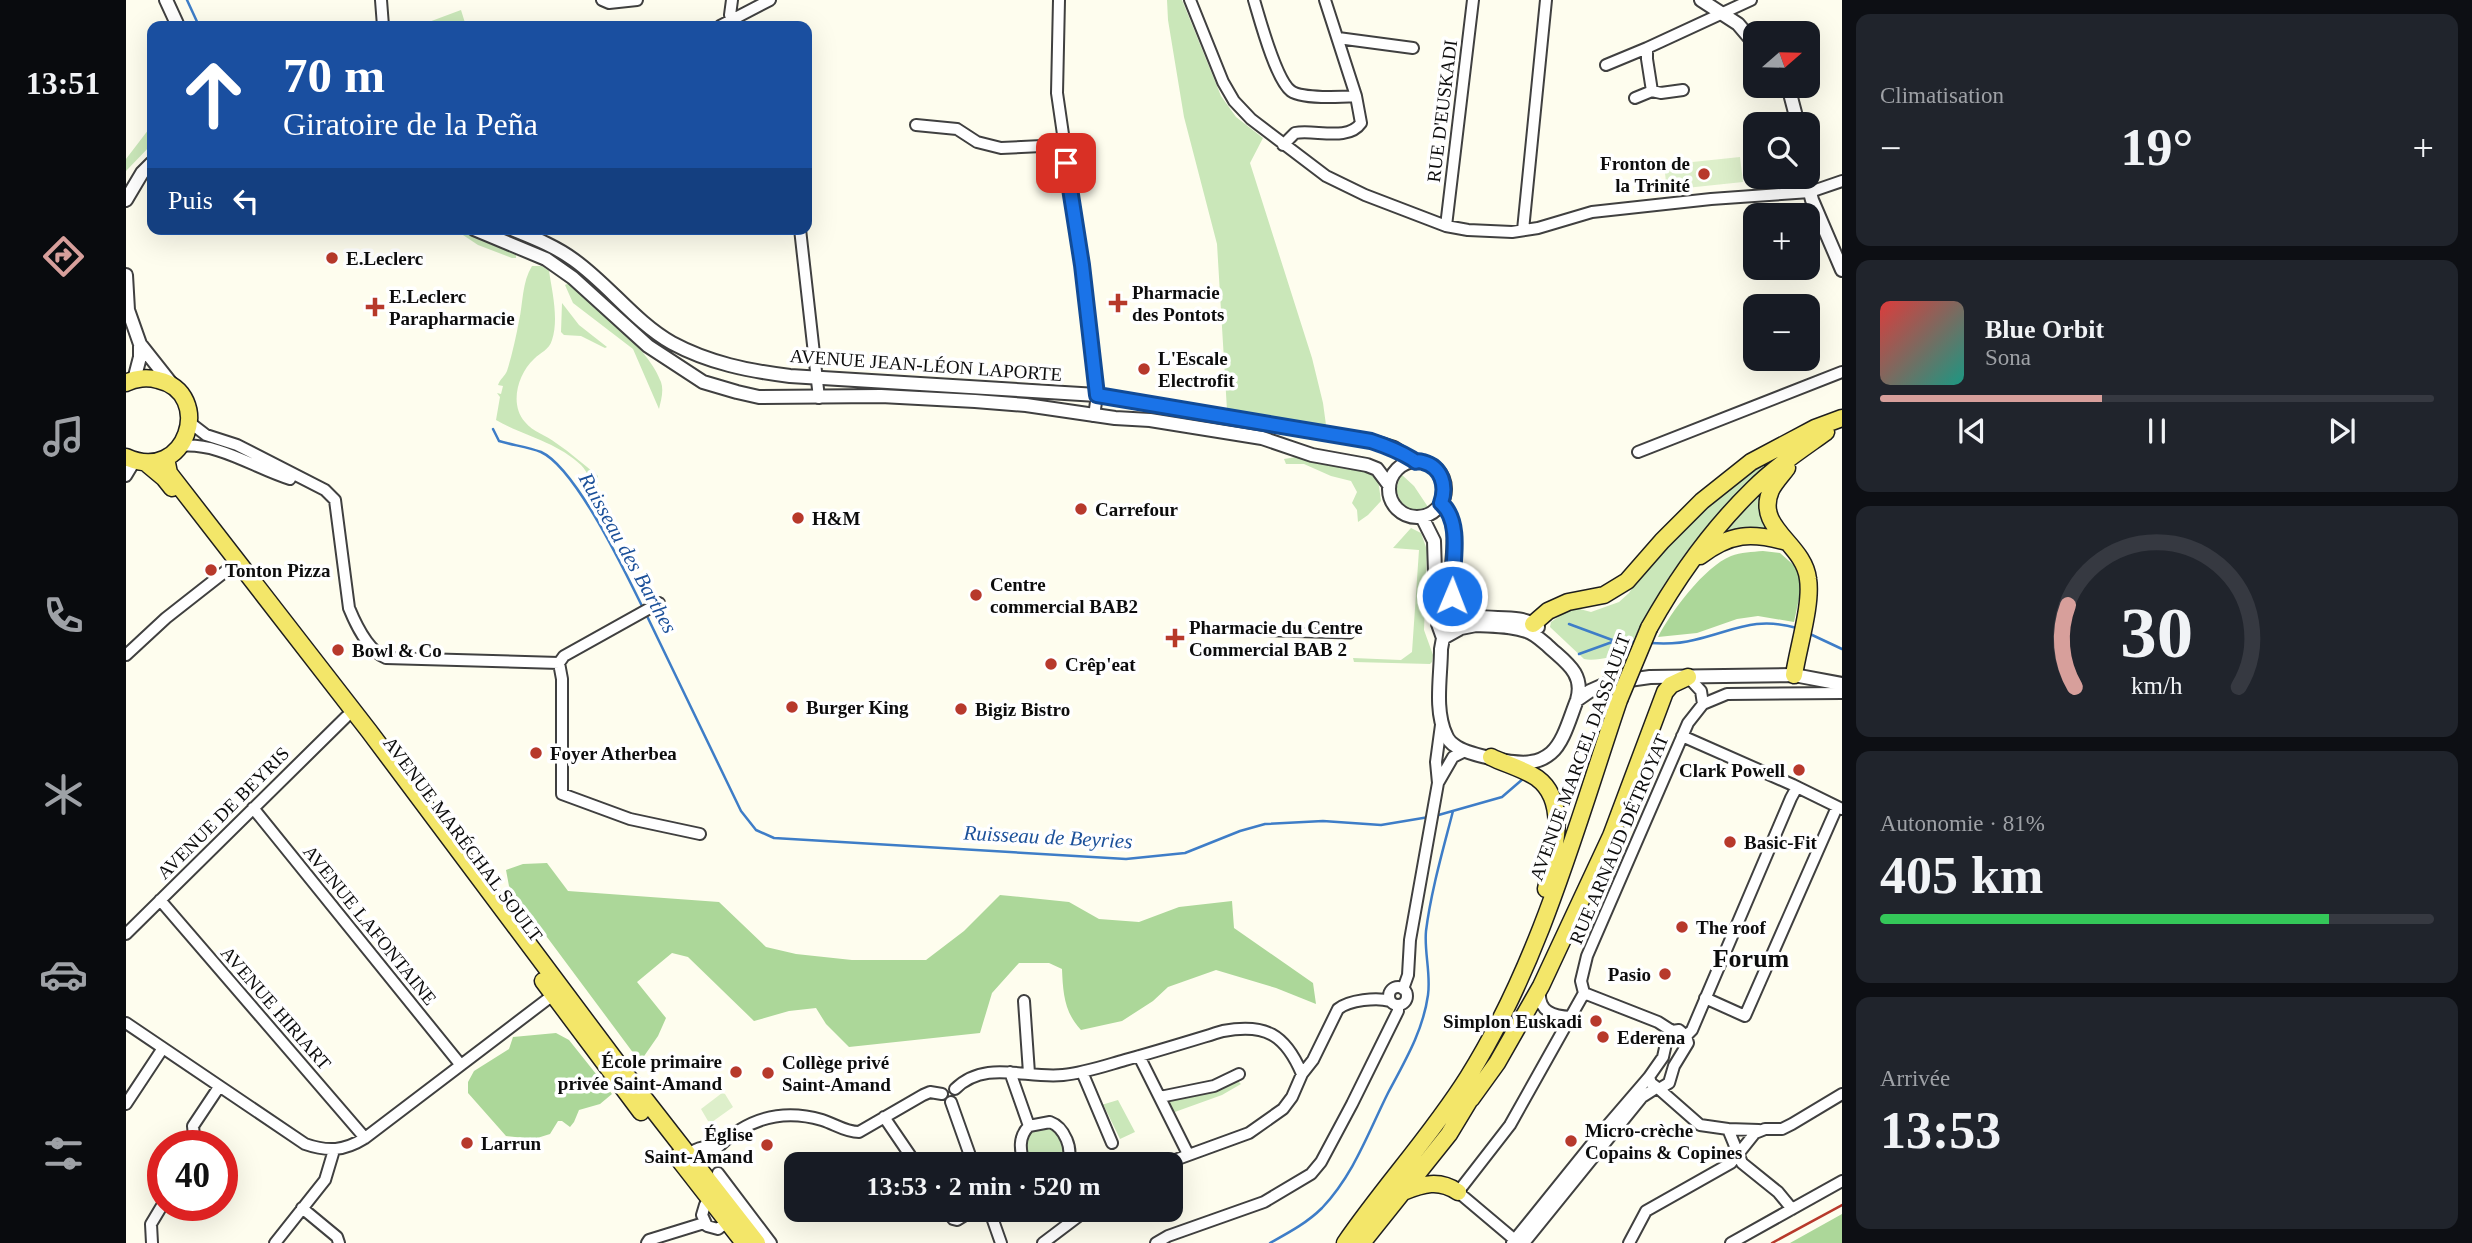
<!DOCTYPE html>
<html lang="fr">
<meta charset="utf-8">
<style>
body{margin:0;font-family:Georgia,serif;background:#20242c;color:#f1f3f6;height:100vh;display:flex;flex-direction:column;font-size:26px;white-space:nowrap}
*{box-sizing:border-box;margin:0}
p{font-size:23px;color:#9ea1a6}
.icon{flex:none;width:38px;height:38px;fill:none;stroke:currentColor;stroke-width:2;stroke-linecap:round;stroke-linejoin:round}
.map{position:relative;flex:1;overflow:hidden}
.panel{display:flex;flex-direction:column;gap:14px;padding:14px;background:#0d0f14;width:630px}
.panel>*{flex:none}
.guide{position:absolute;left:21px;top:21px;width:665px;height:214px;border-radius:14px;box-shadow:0 7px 28px #0002;background:#1a4fa0;color:#fff;overflow:hidden}
.needle{width:46px;rotate:70deg}
.buttons{position:absolute;left:1617px;top:21px;display:grid;gap:14px}
.buttons a{display:grid;place-items:center;width:77px;height:77px;border-radius:14px;background:#171b24;box-shadow:0 7px 28px #0002;font-size:35px}
.speed{position:absolute;left:21px;top:1130px;display:flex;gap:14px;font-size:35px;font-weight:700;text-align:center}
.speed>*{display:grid;place-content:center;width:91px;height:91px;border-radius:50%;background:#171b24;box-shadow:0 7px 28px #0002;line-height:1}
.speed .limit{border:10px solid #d22;background:#fff;color:#111}
.pin{position:absolute;display:grid;place-items:center;width:60px;height:60px;color:#fff;margin:-30px;border-radius:14px;box-shadow:0 4px 10px #0006}
.me{position:absolute;width:77px;margin:-38px;rotate:1deg;stroke-linejoin:round;filter:drop-shadow(0 0 5px #0008)}
.turn{display:flex;align-items:center;gap:24px;height:147px;padding:0 21px;font-size:32px}
.turn .icon{width:91px;height:91px;stroke-width:2.5}
.turn b{display:block;font-size:49px;line-height:60px}
.then{display:flex;align-items:center;height:66px;padding:0 21px;background:#0003;gap:14px;font-size:26px}
.big{font-size:52px;font-weight:700;line-height:1.1}
.panel .tile{flex:1;display:flex;flex-direction:column;justify-content:center;gap:10px;min-width:0;padding:0 24px;border-radius:14px;background:#20242c}
.panel .dial{align-items:center;gap:0}
.dial svg{height:182px;overflow:visible;fill:none;stroke:#363941;stroke-width:7;stroke-linecap:round;text-anchor:middle}
.dial text{fill:#f1f3f6;stroke:none}
.song{display:flex;align-items:center;gap:21px}
.cover{width:84px;height:84px;border-radius:10px;background:linear-gradient(135deg,hsl(0 70% 55%),hsl(170 70% 35%))}
.played{height:7px;border-radius:4px;background:linear-gradient(90deg,#d79f9b 40%,#363941 40%)}
.keys{display:flex;justify-content:space-around;direction:ltr}
.heat{display:flex;justify-content:space-between;align-items:center;font-size:38px;direction:ltr}
.charge{height:10px;border-radius:5px;background:linear-gradient(90deg,#34c759 81%,#363941 0)}
.trip{position:absolute;left:658px;top:1152px;width:399px;height:70px;border-radius:14px;background:#171b24;box-shadow:0 7px 28px #0002;font-weight:700;line-height:70px;text-align:center}
main{display:flex;flex:1;min-height:0}
.tabs{display:flex;flex-direction:column;width:126px;justify-content:space-around;align-items:center;background:#090b0e;color:#9ea1a6}
.tabs .icon{width:49px;height:49px}
.tabs .on{color:#d79f9b}
.tabs b{font-size:32px;color:#f1f3f6}
.map>svg:first-child{display:block}
</style>
<main>
<nav class="tabs">
<b>13:51</b>
<svg class="icon on" aria-label="directions" viewBox="0 0 24 24"><path d="M12 3l9 9-9 9-9-9zM9 14v-3h6M13 9l2 2-2 2"/></svg>
<svg class="icon" aria-label="music" viewBox="0 0 24 24"><path d="M9 18V5l10-2v13"/><circle cx="6" cy="18" r="3"/><circle cx="16" cy="16" r="3"/></svg>
<svg class="icon" aria-label="phone" viewBox="0 0 24 24"><path d="M5 4h4l2 5-3 2q2 4 5 5l2-3 5 2v4C11 20 4 13 5 4z"/></svg>
<svg class="icon" aria-label="climate" viewBox="0 0 24 24"><path d="M12 3v18M4 7l16 10M4 17L20 7"/></svg>
<svg class="icon" aria-label="car" viewBox="0 0 24 24"><path d="M5 17H2v-5l4-1 3-4h7l3 4 3 1v5h-3M9 17h6M6 11h13"/><circle cx="7" cy="17" r="2"/><circle cx="17" cy="17" r="2"/></svg>
<svg class="icon" aria-label="filters" viewBox="0 0 24 24"><path d="M4 7h16M4 17h16"/><circle cx="9" cy="7" r="2"/><circle cx="15" cy="17" r="2"/></svg>
</nav>
<div class="map">
<svg width="1716" height="1243" viewBox="0 0 1716 1243">
<rect width="100%" height="100%" fill="#fefdee"/>
<!-- green -->
<path fill="#cae7b9" d="M1041,0H1056L1095,96L1110,117L1137,138L1124,163L1186,358L1197,403L1200,425L1101,410L1091,244L1058,117L1042,20Z
M335,10L340,26H292Z
M26,125V144L0,171V159Z
M328,229L387,251L390,254V258H386L352,245Z
M406,266H416L423,271C426,291 433,319 426,340C423,350 415,352 408,359C392,374 383,404 399,422C407,432 420,435 430,443C445,453 458,465 472,476L471,495C466,485 463,473 455,465C431,442 398,436 370,420L374,397L371,393L375,394L377,386L372,385C374,379 379,376 381,371C386,355 390,337 393,321C397,303 396,282 406,266Z
M443,283C469,301 525,352 535,382C538,391 535,400 533,409L507,349L447,303L439,285Z
M436,303L453,325L481,347L479,348L455,336L438,335L435,332Z
M1673,440C1650,461 1626,480 1604,502C1561,544 1525,600 1501,654C1487,655 1471,662 1458,659L1424,627L1425,622L1444,609L1450,608L1465,612L1493,602L1503,593L1515,575L1561,523L1608,480Z
M1170,457L1242,472L1252,479L1255,501L1242,515L1232,522L1231,510L1226,503L1231,492L1225,481L1205,476L1178,464H1160L1158,459Z
M1275,474L1288,486L1302,507L1288,511L1276,505L1270,490Z
M1645,482L1646,533L1589,540Z
M1285,528L1295,533L1301,550L1298,630L1307,655L1306,662L1304,664L1228,662L1227,658L1275,660L1286,652L1293,550L1267,548Z
M1110,1079L1115,1084L1096,1095L1046,1113L1039,1101Z
M992,1100L1009,1132L994,1139L978,1106H972Z
M922,1124L936,1135L940,1158L933,1164H899L901,1132Z"/>
<!-- forest -->
<path fill="#acd799" d="M1637,551L1654,553L1671,568L1675,589L1668,622L1632,616L1611,619L1571,633L1532,637C1545,612 1578,567 1605,556C1615,552 1626,552 1637,551Z
M421,863L442,891L593,902L640,947L670,954L726,960H800L838,931L874,895L943,902L973,919L1013,922L1053,907L1106,901L1108,928L1187,983L1190,1004L1150,988L1090,970L1042,987L1027,1001L996,1021L955,1030C938,1012 937,992 936,969L923,963H893L866,993L854,1033L723,1047L700,1024L690,1008L663,1011L628,1021L562,957L546,953L511,982L540,1018L532,1036L514,1062L383,886L380,870L397,864Z
M430,1033L443,1040L486,1094L474,1104L453,1110L448,1122L444,1127L436,1121H432L424,1134L408,1139L380,1136L342,1093V1082L348,1071L383,1049L387,1037Z
M1716,1214V1243H1664Z"/>
<!-- pitch -->
<path fill="#ddefca" d="M1614,157L1617,182L1541,190L1538,165Z
M596,1093L599,1094L607,1107L586,1122L582,1121L575,1109Z"/>
<g fill="none" stroke-linecap="round" stroke-linejoin="round">
<!-- stream -->
<path stroke="#3e7dc7" stroke-width="2.5" d="M61,0L73,26
M367,429L373,441C386,445 402,447 415,452C450,468 499,572 517,608
M520,614L615,811L630,830L648,838L1000,859L1059,853L1114,831L1139,824L1197,821L1255,825L1303,817
M1443,624L1489,641
M1684,634L1716,649
M1524,643C1539,644 1553,644 1568,640C1608,631 1628,616 1671,628
M1453,654L1489,641L1510,642
M1309,816L1376,797L1398,778
M1144,1243C1162,1233 1181,1223 1196,1208C1228,1174 1242,1133 1262,1093C1279,1061 1297,1031 1302,995C1305,973 1298,952 1300,931C1305,891 1317,850 1327,811"/>
<defs>
<path id="pedestrian" d="M1118,631L1224,634"/>
<path id="minor" d="M255,0L257,26
M476,0L483,3L511,0
M606,0L604,15L607,24
M933,0L931,93L956,265L971,395L968,416
M1064,0L1097,82L1108,101L1125,119L1200,176L1239,195L1320,226L1342,230L1386,232L1412,228L1466,212L1585,199L1684,192L1716,181
M1128,0C1134,20 1150,80 1165,91C1176,99 1216,97 1230,96
M594,26L644,0
M1212,38L1287,48
M1480,65L1521,48
M1557,90L1535,93L1526,91L1521,59V48L1625,0
M1509,98L1526,91
M790,125L831,129L851,142L875,148L937,145
M1157,145L1169,133C1188,129 1222,142 1235,123L1230,96L1199,0
M1320,226L1347,0
M674,229L693,398
M1397,230L1420,0
M63,422L80,435L111,445L199,490L209,500L223,608C230,625 242,651 260,658L433,663L438,656L533,603
M54,446C93,442 128,468 164,479
M1512,452L1716,372
M0,476L9,461
M0,655L40,618L105,567
M433,663L436,679V794L504,819L574,834
M1562,677L1575,691L1577,704
M1556,736L1667,785L1716,809
M1312,783L1310,762L1315,725
M127,808L334,1064
M34,900L239,1138
M0,934L220,717
M1263 996a9 9 0 1 1 18 0a9 9 0 1 1-18 0Z
M1277,989L1282,975L1284,940L1312,783L1327,757L1339,751
M1414,990C1412,1012 1427,1016 1445,1017
M1458,993L1532,1022L1546,1031L1553,1030L1560,1036L1562,1043L1548,1066L1543,1083L1533,1089L1525,1083L1523,1077L1537,1057L1541,1039L1546,1031
M1579,998L1619,1016L1711,807
M898,1001L903,1073
M0,1023L179,1144C202,1152 218,1151 239,1138L427,995
M1560,1036L1566,1030L1665,798L1671,787
M1013,1056L1062,1154
M884,1072L903,1126L924,1122C938,1127 949,1150 940,1164
M956,1072L986,1143
M829,1089C859,1059 900,1079 937,1075C958,1073 978,1066 999,1060C1032,1051 1064,1041 1097,1031C1139,1023 1159,1034 1176,1074
M1533,1089L1574,1125L1602,1129L1616,1163L1652,1192L1666,1209
M1034,1097L1088,1086L1113,1074
M825,1102L847,1164
M0,1104L37,1048
M758,1117L790,1164
M1602,1129L1633,1130
M69,1146L67,1126L93,1087
M590,1149C620,1119 655,1108 696,1120C709,1124 719,1132 733,1132L797,1095L804,1092L816,1094
M559,1159C567,1148 578,1145 590,1149
M898,1164C894,1150 892,1137 903,1126
M1038,1164L1123,1133L1157,1109L1166,1097L1176,1074L1187,1060L1212,1009C1223,1000 1251,997 1264,1001
M592,1173L645,1243
M584,1200L579,1205L576,1215L581,1226L592,1229L605,1219
M176,1208L211,1237L213,1243
M821,1209L827,1219L831,1220L849,1209
M863,1209L875,1243
M1389,1240L1332,1192L1384,1125L1458,993L1455,981L1461,956L1562,723L1577,704L1601,694L1716,693
M26,1243L25,1224L37,1204
M149,1243L199,1180L208,1150
M521,1243L523,1240L578,1223
M917,1243L962,1209
M1030,1243L1042,1236L1138,1202L1185,1174L1195,1162L1226,1104L1272,1011V1005
M1386,1243L1474,1134L1523,1077
M1398,1243L1516,1097L1530,1088
M1503,1243L1520,1211L1605,1163L1629,1133L1639,1129H1656L1666,1124L1716,1094
M1605,1243L1716,1181"/>
<path id="tertiary" d="M40,0L52,26
M1575,0L1612,24L1629,44
M1662,86L1672,124
M1680,177L1686,200L1716,270
M0,200L16,173L26,163
M348,229L420,259L447,278L522,346L577,382L611,392L633,397L755,396L849,401L900,405L989,418L1024,420L1136,438L1186,455L1241,465L1251,469L1263,485
M386,229C408,238 429,246 448,260C483,285 509,322 546,343C583,363 623,371 664,376L971,395L1245,441L1268,448L1289,462
M0,275L2,310L14,344L48,387
M8,380L14,357V344
M1263 489a28 28 0 1 1 56 0a28 28 0 1 1-56 0Z
M1315,503C1344,529 1311,588 1333,608C1351,626 1390,610 1412,627
M1296,517L1308,541L1310,604L1312,624L1317,638
M1350,625C1366,626 1384,625 1400,631C1408,633 1415,640 1422,646C1439,662 1459,673 1451,700C1444,717 1438,742 1425,753C1419,758 1412,761 1405,762C1390,765 1344,755 1331,747C1326,744 1322,741 1320,735C1308,710 1315,676 1315,649L1317,638L1335,628Z
M1451,700L1464,691L1482,683L1524,677L1668,675L1716,684"/>
<path id="primary" d="M0,383C9,378 22,377 32,380C89,393 61,485 0,457
M40,458L43,473L243,731L511,1089L631,1243
M20,463L38,478L46,488
M1661,468C1656,475 1649,482 1645,490C1628,528 1678,543 1682,579C1686,604 1672,648 1668,675
M1574,556C1605,533 1625,532 1661,542
M1407,624L1422,611L1442,602L1478,595L1501,581L1536,541L1576,501L1625,462L1689,428L1716,418
M1523,628C1552,576 1585,530 1627,489C1649,467 1675,450 1700,432
M1365,757C1379,764 1398,769 1411,778C1444,802 1427,855 1420,889
M417,981L515,1112
M1345,1099L1371,1063L1415,986L1485,836L1539,692L1545,685L1562,677
M551,1157L618,1243
M1277,1192C1297,1184 1313,1179 1332,1192
M1219,1243C1258,1186 1305,1136 1342,1077C1414,962 1450,827 1493,700
M1236,1243L1323,1134L1349,1091"/>
</defs>
<!-- pedestrian casing -->
<use href="#pedestrian" stroke="#404040" stroke-width="11"/>
<!-- minor casing -->
<use href="#minor" stroke="#404040" stroke-width="14"/>
<!-- tertiary casing -->
<use href="#tertiary" stroke="#404040" stroke-width="16"/>
<!-- primary casing -->
<use href="#primary" stroke="#1e1e1e" stroke-width="19"/>
<!-- pedestrian -->
<use href="#pedestrian" stroke="#fff" stroke-width="8"/>
<!-- minor -->
<use href="#minor" stroke="#fff" stroke-width="10"/>
<!-- tertiary -->
<use href="#tertiary" stroke="#fff" stroke-width="12"/>
<!-- primary -->
<use href="#primary" stroke="#f3e669" stroke-width="16"/>
<!-- rail -->
<path stroke="#b7392b" stroke-width="2.5" d="M1646,1243L1716,1205"/>
<defs>
<path id="primary-bridge" d="M1493,700L1523,628"/>
</defs>
<!-- primary-bridge casing -->
<use href="#primary-bridge" stroke="#1e1e1e" stroke-width="19" stroke-linecap="butt"/>
<!-- primary-bridge -->
<use href="#primary-bridge" stroke="#f3e669" stroke-width="16"/>
</g>
<g fill="none" stroke-linecap="round" stroke-linejoin="round">
<defs>
<path id="route" d="M940,163L956,265L971,395L1245,441C1260,446 1273,451 1286,459C1294,465 1287,459 1297,462C1316,467 1321,486 1315,503C1338,523 1325,568 1326,596"/>
</defs>
<!-- route casing -->
<use href="#route" stroke="#114b97" stroke-width="18"/>
<!-- route -->
<use href="#route" stroke="#1a73e8" stroke-width="12"/>
</g>
<!-- markers -->
<g fill="#b7392b" stroke="#fff" stroke-width="2.5">
<circle cx="1578" cy="174" r="7"/>
<circle cx="206" cy="258" r="7"/>
<path d="M988.5 292.5h7v7h7v7h-7v7h-7v-7h-7v-7h7z"/>
<path d="M245.5 296.5h7v7h7v7h-7v7h-7v-7h-7v-7h7z"/>
<circle cx="1018" cy="369" r="7"/>
<circle cx="955" cy="509" r="7"/>
<circle cx="672" cy="518" r="7"/>
<circle cx="85" cy="570" r="7"/>
<circle cx="850" cy="595" r="7"/>
<path d="M1045.5 627.5h7v7h7v7h-7v7h-7v-7h-7v-7h7z"/>
<circle cx="212" cy="650" r="7"/>
<circle cx="925" cy="664" r="7"/>
<circle cx="666" cy="707" r="7"/>
<circle cx="835" cy="709" r="7"/>
<circle cx="410" cy="753" r="7"/>
<circle cx="1673" cy="770" r="7"/>
<circle cx="1604" cy="842" r="7"/>
<circle cx="1556" cy="927" r="7"/>
<circle cx="1539" cy="974" r="7"/>
<circle cx="1470" cy="1021" r="7"/>
<circle cx="1477" cy="1037" r="7"/>
<circle cx="610" cy="1072" r="7"/>
<circle cx="642" cy="1073" r="7"/>
<circle cx="1445" cy="1141" r="7"/>
<circle cx="341" cy="1143" r="7"/>
<circle cx="641" cy="1145" r="7"/>
</g>
<g text-anchor="middle" dominant-baseline="central" stroke-width="7" stroke-linejoin="round" paint-order="stroke">
<!-- street labels -->
<g font-size="19" fill="#0d0d0d" stroke="#fff">
<text transform="translate(1316 111) rotate(-83)">RUE D'EUSKADI</text>
<text transform="translate(800 365) rotate(4)">AVENUE JEAN-LÉON LAPORTE</text>
<text transform="translate(1454 757) rotate(-70)">AVENUE MARCEL DASSAULT</text>
<text transform="translate(97 813) rotate(-45)">AVENUE DE BEYRIS</text>
<text transform="translate(337 839) rotate(53)">AVENUE MARÉCHAL SOULT</text>
<text transform="translate(1493 839) rotate(-67)">RUE ARNAUD DÉTROYAT</text>
<text transform="translate(244 925) rotate(51)">AVENUE LAFONTAINE</text>
<text transform="translate(150 1008) rotate(49)">AVENUE HIRIART</text>
</g>
<!-- poi labels -->
<g font-size="19" font-weight="bold" fill="#0d0d0d" stroke="#fff" text-anchor="start">
<text x="1564" y="163" text-anchor="end">Fronton de<tspan x="1564" dy="22">la Trinité</tspan></text>
<text x="220" y="258">E.Leclerc</text>
<text x="1006" y="292">Pharmacie<tspan x="1006" dy="22">des Pontots</tspan></text>
<text x="263" y="296">E.Leclerc<tspan x="263" dy="22">Parapharmacie</tspan></text>
<text x="1032" y="358">L'Escale<tspan x="1032" dy="22">Electrofit</tspan></text>
<text x="969" y="509">Carrefour</text>
<text x="686" y="518">H&amp;M</text>
<text x="99" y="570">Tonton Pizza</text>
<text x="864" y="584">Centre<tspan x="864" dy="22">commercial BAB2</tspan></text>
<text x="1063" y="627">Pharmacie du Centre<tspan x="1063" dy="22">Commercial BAB 2</tspan></text>
<text x="226" y="650">Bowl &amp; Co</text>
<text x="939" y="664">Crêp'eat</text>
<text x="680" y="707">Burger King</text>
<text x="849" y="709">Bigiz Bistro</text>
<text x="424" y="753">Foyer Atherbea</text>
<text x="1659" y="770" text-anchor="end">Clark Powell</text>
<text x="1618" y="842">Basic-Fit</text>
<text x="1570" y="927">The roof</text>
<text x="1525" y="974" text-anchor="end">Pasio</text>
<text x="1456" y="1021" text-anchor="end">Simplon Euskadi</text>
<text x="1491" y="1037">Ederena</text>
<text x="596" y="1061" text-anchor="end">École primaire<tspan x="596" dy="22">privée Saint-Amand</tspan></text>
<text x="656" y="1062">Collège privé<tspan x="656" dy="22">Saint-Amand</tspan></text>
<text x="1459" y="1130">Micro-crèche<tspan x="1459" dy="22">Copains &amp; Copines</tspan></text>
<text x="627" y="1134" text-anchor="end">Église<tspan x="627" dy="22">Saint-Amand</tspan></text>
<text x="355" y="1143">Larrun</text>
</g>
<!-- water labels -->
<g font-size="21" font-style="italic" fill="#1b5099" stroke="#fff">
<text transform="translate(502 553) rotate(61)">Ruisseau des Barthes</text>
<text transform="translate(922 837) rotate(3)">Ruisseau de Beyries</text>
</g>
<!-- district labels -->
<g font-size="26" font-weight="bold" fill="#0d0d0d" stroke="#fff">
<text x="1625" y="958">Forum</text>
</g>
</g>
</svg>
<div class="buttons">
<a><svg class="needle" viewBox="-14 -14 28 28"><path d="M0-13l5 13h-10z" fill="#e53935"/><path d="M0 13l5-13h-10z" fill="#9ea1a6"/></svg></a>
<a><svg class="icon" aria-label="search" viewBox="0 0 24 24"><circle cx="10" cy="10" r="6"/><path d="M15 15l6 6"/></svg></a>
<a>+</a>
<a>−</a>
</div>
<div class="speed"><div class="limit">40</div></div>
<div class="pin" style="left:940px;top:163px;background:#d93025"><svg class="icon" aria-label="arrive" viewBox="0 0 24 24"><path d="M6 21V4h12l-3 4 3 4H6"/></svg></div>
<svg class="me" style="left:1326px;top:596px" viewBox="-20 -20 40 40"><circle r="17" fill="#1a73e8" stroke="#fff" stroke-width="3"/><path d="M0-11L8 9 0 5-8 9z" fill="#fff"/></svg>
<div class="trip">13:53 · 2 min · 520 m</div>
<div class="guide">
<div class="turn"><svg class="icon" aria-label="ahead" viewBox="0 0 24 24"><path d="M12 20V5M6 11l6-6 6 6"/></svg><div><b>70 m</b>Giratoire de la Peña</div></div>
<div class="then">Puis<svg class="icon" aria-label="left" viewBox="0 0 24 24"><path d="M17 20v-9H6M10 6l-5 5 5 5"/></svg></div>
</div>
</div>
<section class="panel">
<div class="tile"><p>Climatisation</p>
<div class="heat"><a>−</a><b class="big">19°</b><a>+</a></div>
</div>
<div class="tile">
<div class="song"><i class="cover"></i><div><b>Blue Orbit</b><p>Sona</p></div></div>
<div class="played"></div>
<div class="keys"><svg class="icon" aria-label="previous" viewBox="0 0 24 24"><path d="M18 5L8 12l10 7zM5 5v14"/></svg><svg class="icon" aria-label="pause" viewBox="0 0 24 24"><path d="M8 5v14M16 5v14"/></svg><svg class="icon" aria-label="next" viewBox="0 0 24 24"><path d="M6 5l10 7-10 7zM19 5v14"/></svg></div>
</div>
<div class="tile dial"><svg viewBox="0 0 100 80">
<path d="M14 69A42 42 0 1 1 86 69"/>
<path d="M14 69A42 42 0 0 1 11 33" stroke="#d79f9b"/>
<text x="50" y="56" font-size="32" font-weight="700">30</text>
<text x="50" y="72" font-size="11">km/h</text>
</svg></div>
<div class="tile"><p>Autonomie · 81%</p><b class="big">405 km</b><div class="charge"></div></div>
<div class="tile"><p>Arrivée</p><b class="big">13:53</b></div>
</section>
</main>
